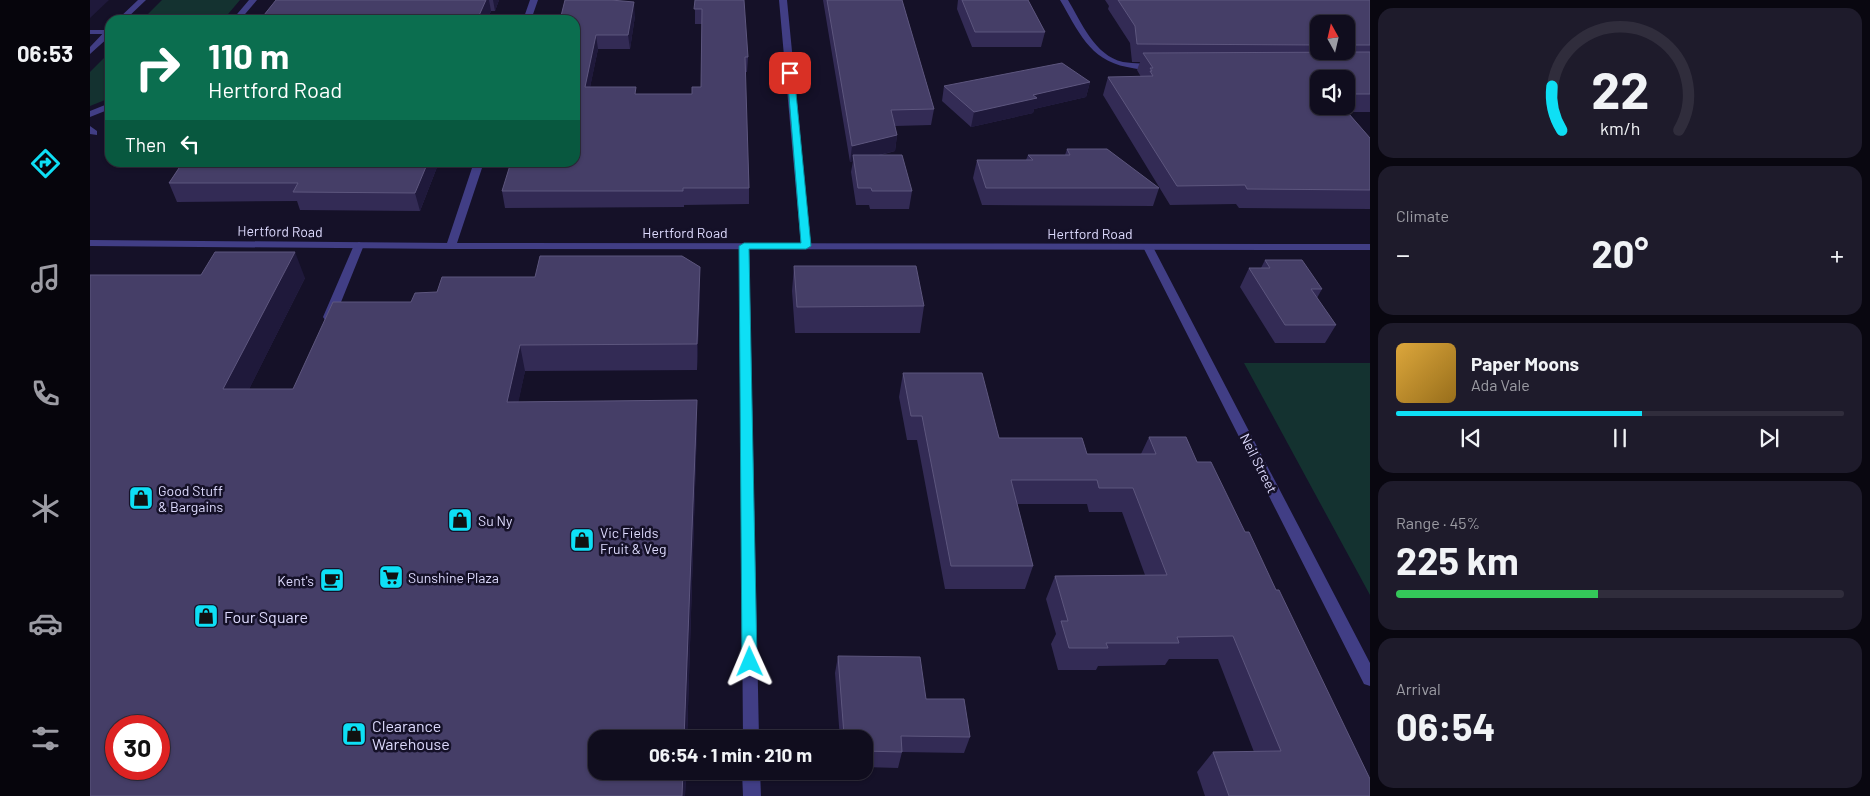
<!DOCTYPE html>
<meta charset="utf-8">
<style>
body{margin:0;font-family:Barlow,sans-serif;background:#1e1b2b;color:#f1f3f6;height:100vh;display:flex;flex-direction:column;font-size:19px;white-space:nowrap}
*{box-sizing:border-box;margin:0}
p{font-size:16px;color:#9c9ca4}
.icon{flex:none;width:28px;height:28px;fill:none;stroke:currentColor;stroke-width:2;stroke-linecap:round;stroke-linejoin:round}
.map{position:relative;flex:1;overflow:hidden}
.sheet{display:flex;flex-direction:column;gap:8px;padding:8px;background:#090710;width:500px}
.sheet>*{flex:none}
.guide{position:absolute;left:15px;top:15px;width:475px;height:152px;border-radius:15px;box-shadow:0 1px 4px #0004,0 0 0 1px #302d3c;background:#0b6e4f;color:#fff;overflow:hidden}
.needle{width:32px;rotate:352deg}
.fabs{position:absolute;left:1220px;top:15px;display:grid;gap:10px}
.fabs a{display:grid;place-items:center;width:45px;height:45px;border-radius:10px;background:#100d1e;box-shadow:0 1px 4px #0004,0 0 0 1px #302d3c;font-size:25px}
.speed{position:absolute;left:15px;top:715px;display:flex;gap:10px;font-size:25px;font-weight:700;text-align:center}
.speed>*{display:grid;place-content:center;width:65px;height:65px;border-radius:50%;background:#100d1e;box-shadow:0 1px 4px #0004,0 0 0 1px #302d3c;line-height:1}
.speed .limit{border:8px solid #d22;background:#fff;color:#111}
.pin{position:absolute;display:grid;place-items:center;width:42px;height:42px;color:#fff;margin:-21px;border-radius:10px;box-shadow:0 2px 8px #0006}
.me{position:absolute;width:55px;margin:-28px;rotate:359deg;stroke-linejoin:round;filter:drop-shadow(0 0 4px #0008)}
.turn{display:flex;align-items:center;gap:18px;height:105px;padding:0 20px;font-size:22px}
.turn .icon{width:65px;height:65px;stroke-width:2.5}
.turn b{display:block;font-size:35px;line-height:42px}
.then{display:flex;align-items:center;height:48px;padding:0 20px;background:#0003;gap:10px;font-size:19px}
.big{font-size:38px;font-weight:700;line-height:1.1}
.sheet .tile{flex:1;display:flex;flex-direction:column;justify-content:center;gap:8px;min-width:0;padding:0 18px;border-radius:15px;background:#1e1b2b}
.sheet .dial{align-items:center;gap:0}
.dial svg{height:130px;overflow:visible;fill:none;stroke:#302d3c;stroke-width:7;stroke-linecap:round;text-anchor:middle}
.dial text{fill:#f1f3f6;stroke:none}
.song{display:flex;align-items:center;gap:15px}
.cover{width:60px;height:60px;border-radius:8px;background:linear-gradient(135deg,hsl(40 70% 55%),hsl(40 70% 35%))}
.played{height:5px;border-radius:2px;background:linear-gradient(90deg,#0edff5 55%,#302d3c 55%)}
.keys{display:flex;justify-content:space-around;direction:ltr}
.heat{display:flex;justify-content:space-between;align-items:center;font-size:28px;direction:ltr}
.charge{height:8px;border-radius:4px;background:linear-gradient(90deg,#34c759 45%,#302d3c 0)}
.trip{position:absolute;left:498px;top:730px;width:285px;height:50px;border-radius:15px;background:#100d1e;box-shadow:0 1px 4px #0004,0 0 0 1px #302d3c;font-weight:700;line-height:50px;text-align:center}
main{display:flex;flex:1;min-height:0}
.menu{display:flex;flex-direction:column;width:90px;justify-content:space-around;align-items:center;background:#06050c;color:#9c9ca4}
.menu .icon{width:35px;height:35px}
.menu .on{color:#0edff5}
.menu b{font-size:22px;color:#f1f3f6}
.map>svg:first-child{display:block}
</style>
<main>
<nav class="menu">
<b>06:53</b>
<svg class="icon on" aria-label="directions" viewBox="0 0 24 24"><path d="M12 3l9 9-9 9-9-9zM9 14v-3h6M13 9l2 2-2 2"/></svg>
<svg class="icon" aria-label="music" viewBox="0 0 24 24"><path d="M9 18V5l10-2v13"/><circle cx="6" cy="18" r="3"/><circle cx="16" cy="16" r="3"/></svg>
<svg class="icon" aria-label="phone" viewBox="0 0 24 24"><path d="M5 4h4l2 5-3 2q2 4 5 5l2-3 5 2v4C11 20 4 13 5 4z"/></svg>
<svg class="icon" aria-label="climate" viewBox="0 0 24 24"><path d="M12 3v18M4 7l16 10M4 17L20 7"/></svg>
<svg class="icon" aria-label="car" viewBox="0 0 24 24"><path d="M5 17H2v-5l4-1 3-4h7l3 4 3 1v5h-3M9 17h6M6 11h13"/><circle cx="7" cy="17" r="2"/><circle cx="17" cy="17" r="2"/></svg>
<svg class="icon" aria-label="filters" viewBox="0 0 24 24"><path d="M4 7h16M4 17h16"/><circle cx="9" cy="7" r="2"/><circle cx="15" cy="17" r="2"/></svg>
</nav>
<div class="map">
<svg width="1280" height="796" viewBox="0 0 1280 796">
<rect width="100%" height="100%" fill="#151128"/>
<!-- green -->
<path fill="#143230" d="M72,0H150L133,20H52Z
M20,52V98L0,106V72Z
M1154,363H1280V595Z"/>
<g fill="none" stroke-linecap="round" stroke-linejoin="round">
<!-- service -->
<path fill="#413e85" fill-rule="evenodd" d="M0,30H19L20,34H0Z
M0,126L7,131V135L0,134Z
M269,242L274,245L245,317L239,321L235,320L233,317L264,245Z"/>
<!-- minor -->
<path fill="#413e85" fill-rule="evenodd" d="M159,0H167L150,20H142Z
M440,0H448L441,20H433Z
M689,0H697L721,246L716,249L711,246Z
M970,0H978C992,23 1004,55 1033,62C1045,64 1056,63 1068,65V69C1058,71 1046,69 1037,67C999,60 988,30 970,0Z
M20,103V109L0,117V111Z
M384,162H394L366,246L365,248H357L356,246Z
M654,243L659,246L669,739H653L649,246Z
M1058,244L1063,247L1280,663V686L1274,684L1053,247Z
M652,771H670L671,796H653Z"/>
<!-- tertiary -->
<path fill="#413e85" fill-rule="evenodd" d="M48,0H56L35,20H27Z
M17,29H20V36L0,54V47Z
M0,240L361,243L1280,244V250L361,249L0,246Z"/>
</g>
<!-- wall -->
<path fill="#332b55" fill-rule="evenodd" d="M186,0H409L405,11H401L397,20H170Z
M605,0L658,57L657,72H655L659,188V204L594,205V207L415,208L412,191L485,20L545,16L540,49H508L500,87L546,94H602L611,87L612,24H605Z
M733,0H812L844,109L841,125L805,126L807,135L805,151L791,155L822,191L819,209H780L779,205H766L761,172L763,161L760,162Z
M868,0H938L955,32L951,47H882L867,9Z
M1015,0H1280V112H1257L1280,138V209L1149,208L1146,204L1080,205L1013,95L1018,77H1051L1047,70L1050,62H1042L1040,43L1018,9L1019,6ZM1229,24H1256V51H1229ZM1256,79V106H1229Z
M1000,82L996,97L944,109L943,113L881,127L852,101L854,86Z
M977,149L1069,188L1063,206L892,205L883,178L887,160H936L938,155H975Z
M93,162H349L330,211L210,210L207,201L87,202L79,183Z
M1175,260L1232,289L1227,298L1246,325L1235,343H1185L1150,287L1159,268H1171Z
M704,266L834,306L830,333H705L702,291Z
M610,267V293L607,370L435,371L428,402L607,426L597,739H506V771H596L595,796H0V275L215,278L159,389H203L321,302L347,292L445,277Z
M813,373L909,438L997,454H1051L1059,437L1107,462L1280,796H1115L1107,772L1123,752H1164L1128,659H1079L1075,665L1008,666L1006,670H968L961,644L966,634L956,599L965,576L1055,575L1032,512H999L997,504H927L943,566L935,589H855L827,440H817L809,397Z
M748,656L836,699L880,737L874,753L812,752L808,768L774,767V739H750L745,673Z"/>
<!-- shaded-wall -->
<path fill="#1f193b" d="M0,0H19L0,18Z
M396,0H399L401,11L397,20H387Z
M403,0H409L405,11Z
M544,2L545,16L540,49L538,35Z
M506,35L508,49L497,102L495,87Z
M1000,82L996,97L944,109L943,113L881,127L884,112L943,95Z
M807,135L805,151L764,161L763,155V161L760,162L762,146Z
M338,162H349L330,211L325,193Z
M205,252L215,278L146,415L133,389Z
M610,267V293L607,370V344Z
M430,345L435,371L423,428L417,402Z
M607,400V426L597,739H594Z
M593,771H596L595,796H592Z"/>
<!-- building -->
<path fill="#453e67" stroke="#5d567e" fill-rule="evenodd" d="M186,0H396L387,20H170Z
M475,0H521L544,2L538,35H506L495,87H546L545,94H602V87H611L612,9H604L605,0H654L658,57H655L659,188H593V191H412L421,162H485V20H470Z
M737,0H812L844,109L801,110L807,135L762,146Z
M872,0H938L955,32H885Z
M1028,0H1280V45H1256V24H1229V45L1047,44L1045,26Z
M1280,52V94H1256V79H1229V106H1252L1280,138V190L1157,189L1155,185L1087,186L1018,77L1063,76L1060,71H1062L1060,68H1063L1053,53Z
M972,63L1000,82L943,95L947,98L884,112L854,86Z
M977,149H1017L1069,188H896L887,160H943L938,155H980Z
M763,155H812L822,191H782L781,188H768Z
M93,162H338L325,193L203,192L208,183H79Z
M125,252H205L133,389H203L243,302H321L325,293L347,292L352,277H445L450,256H592L610,267L607,344L430,345L417,402L607,400L594,739H506V771H593L592,796H0V275H111ZM26,726H69V769H26Z
M1175,260H1212L1232,289H1221L1246,325H1195L1159,268H1180Z
M704,266H826L834,306L707,307Z
M813,373H892L909,438H992L997,454H1066L1059,437H1096L1107,462H1121L1155,532H1159L1186,590H1189L1280,779V796H1139L1123,752L1191,751L1143,636L1087,637L1089,643H1016L1018,648H979L971,621H978L965,576L1077,575L1043,488H1009L1007,480H921L943,566H861L832,416H821Z
M748,656L830,657L836,699H874L880,737L811,736L812,752L774,751V739H759L758,736L754,735Z"/>
<!-- route -->
<path fill="#0edff5" stroke="#09919f" d="M697,72L704,73L721,246L716,249H659L667,662L665,667L660,669L655,667L652,662L649,246L654,243H711Z"/>
<!-- icons -->
<defs>
<symbol id="shop-square" viewBox="-11 -11 22 22"><rect x="-9" y="-9" width="18" height="18" rx="4" fill="#0edff5" stroke="#151128"/><path d="M-5-2.5h2.3a2.7 3.5 0 0 1 5.4 0H5L5.5 6h-11ZM-1.5-2.5h3a1.5 2.3 0 0 0-3 0Z" fill="#111"/></symbol>
<symbol id="supermarket-square" viewBox="-11 -11 22 22"><rect x="-9" y="-9" width="18" height="18" rx="4" fill="#0edff5" stroke="#151128"/><path d="M-6-5.5h2.5l.6 2H6L4.5 2H-2.5L-4.4-4H-6ZM-1.5 3.2a1.3 1.3 0 1 0 .1 0ZM3 3.2a1.3 1.3 0 1 0 .1 0Z" fill="#111"/></symbol>
<symbol id="cafe-square" viewBox="-11 -11 22 22"><rect x="-9" y="-9" width="18" height="18" rx="4" fill="#0edff5" stroke="#151128"/><path d="M-5.5-4.5H6V0H3Q3 3.5 0 3.5H-2.5Q-5.5 3.5-5.5 0ZM3-3.2v2h1.7v-2ZM-6 4.5H4V6H-6Z" fill="#111"/></symbol>
</defs>
<g fill-rule="evenodd">
<use href="#shop-square" x="37" y="484" width="28" height="28"/>
<use href="#shop-square" x="356" y="506" width="28" height="28"/>
<use href="#shop-square" x="478" y="526" width="28" height="28"/>
<use href="#supermarket-square" x="287" y="563" width="28" height="28"/>
<use href="#cafe-square" x="228" y="566" width="28" height="28"/>
<use href="#shop-square" x="102" y="602" width="28" height="28"/>
<use href="#shop-square" x="250" y="720" width="28" height="28"/>
</g>
<g text-anchor="middle" dominant-baseline="central" stroke-width="5" stroke-linejoin="round" paint-order="stroke">
<!-- street labels -->
<g font-size="14" fill="#dddafd" stroke="#151128">
<text transform="translate(190 231) rotate(1)">Hertford Road</text>
<text x="595" y="232">Hertford Road</text>
<text x="1000" y="233">Hertford Road</text>
<text transform="translate(1169 463) rotate(63)">Neil Street</text>
</g>
<!-- poi labels -->
<g font-size="14" fill="#dddafd" stroke="#151128" text-anchor="start">
<text x="68" y="490">Good Stuff<tspan x="68" dy="16">&amp; Bargains</tspan></text>
<text x="388" y="520">Su Ny</text>
<text x="510" y="532">Vic Fields<tspan x="510" dy="16">Fruit &amp; Veg</tspan></text>
<text x="318" y="577">Sunshine Plaza</text>
<text x="224" y="580" text-anchor="end">Kent's</text>
</g>
<!-- near-poi labels -->
<g font-size="16" fill="#dddafd" stroke="#151128" text-anchor="start">
<text x="134" y="616">Four Square</text>
<text x="282" y="725">Clearance<tspan x="282" dy="18">Warehouse</tspan></text>
</g>
</g>
</svg>
<div class="fabs">
<a><svg class="needle" viewBox="-14 -14 28 28"><path d="M0-13l5 13h-10z" fill="#e53935"/><path d="M0 13l5-13h-10z" fill="#9c9ca4"/></svg></a>
<a><svg class="icon" aria-label="sound" viewBox="0 0 24 24"><path d="M4 9h4l5-4v14l-5-4H4zM17 9q2 3 0 6"/></svg></a>
</div>
<div class="speed"><div class="limit">30</div></div>
<div class="pin" style="left:700px;top:73px;background:#d93025"><svg class="icon" aria-label="arrive" viewBox="0 0 24 24"><path d="M6 21V4h12l-3 4 3 4H6"/></svg></div>
<svg class="me" style="left:660px;top:662px" viewBox="-20 -20 40 40"><path d="M0-17L14 15 0 8-14 15z" fill="#0edff5" stroke="#fff" stroke-width="4"/></svg>
<div class="trip">06:54 · 1 min · 210 m</div>
<div class="guide">
<div class="turn"><svg class="icon" aria-label="right" viewBox="0 0 24 24"><path d="M7 20v-9h11M14 6l5 5-5 5"/></svg><div><b>110 m</b>Hertford Road</div></div>
<div class="then">Then<svg class="icon" aria-label="left" viewBox="0 0 24 24"><path d="M17 20v-9H6M10 6l-5 5 5 5"/></svg></div>
</div>
</div>
<section class="sheet">
<div class="tile dial"><svg viewBox="0 0 100 80">
<path d="M14 69A42 42 0 1 1 86 69"/>
<path d="M14 69A42 42 0 0 1 8 42" stroke="#0edff5"/>
<text x="50" y="56" font-size="32" font-weight="700">22</text>
<text x="50" y="72" font-size="11">km/h</text>
</svg></div>
<div class="tile"><p>Climate</p>
<div class="heat"><a>−</a><b class="big">20°</b><a>+</a></div>
</div>
<div class="tile">
<div class="song"><i class="cover"></i><div><b>Paper Moons</b><p>Ada Vale</p></div></div>
<div class="played"></div>
<div class="keys"><svg class="icon" aria-label="previous" viewBox="0 0 24 24"><path d="M18 5L8 12l10 7zM5 5v14"/></svg><svg class="icon" aria-label="pause" viewBox="0 0 24 24"><path d="M8 5v14M16 5v14"/></svg><svg class="icon" aria-label="next" viewBox="0 0 24 24"><path d="M6 5l10 7-10 7zM19 5v14"/></svg></div>
</div>
<div class="tile"><p>Range · 45%</p><b class="big">225 km</b><div class="charge"></div></div>
<div class="tile"><p>Arrival</p><b class="big">06:54</b></div>
</section>
</main>
